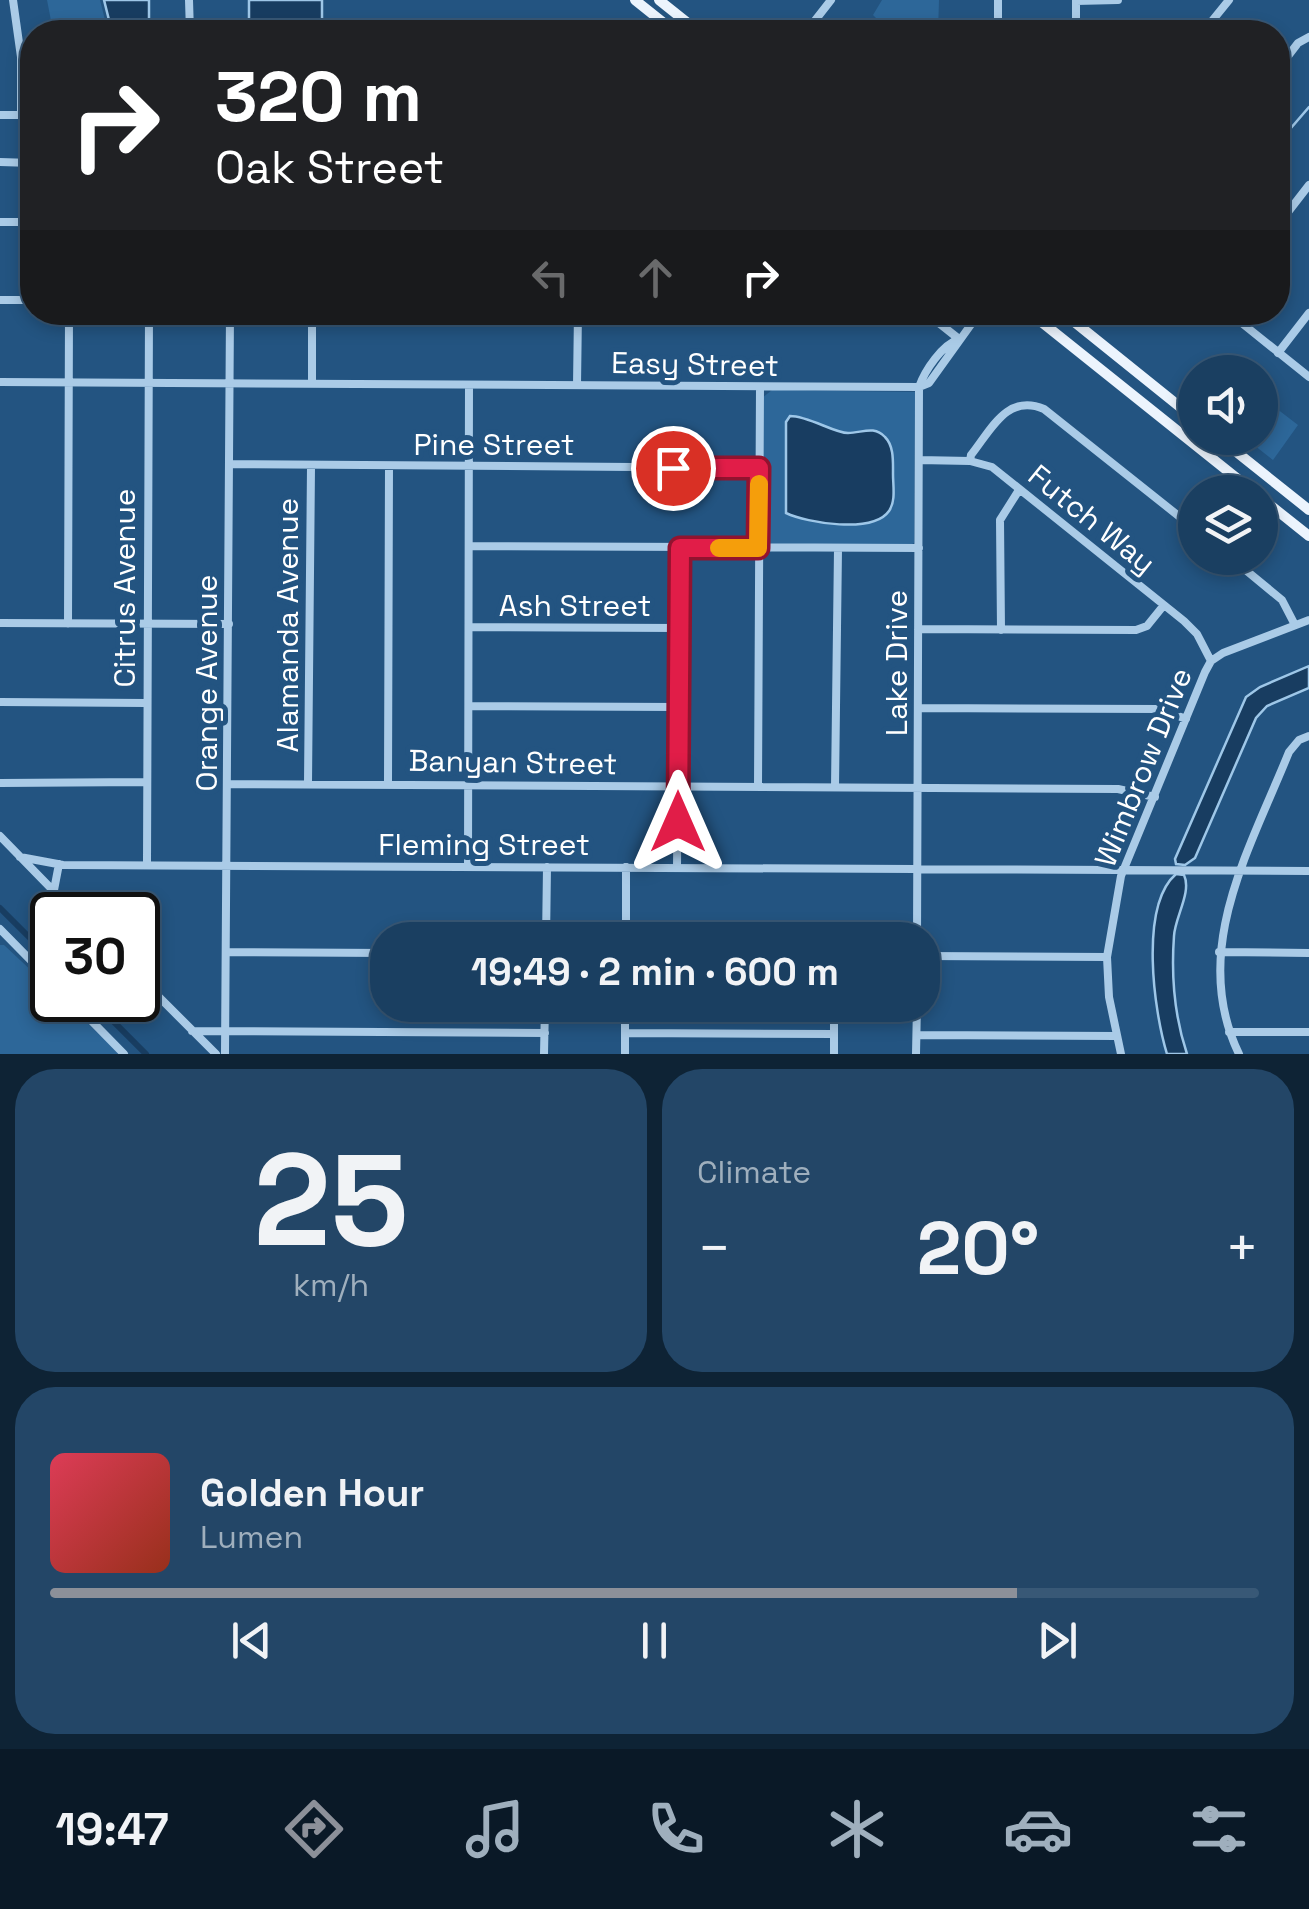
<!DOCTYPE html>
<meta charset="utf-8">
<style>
body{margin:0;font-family:"Space Grotesk",sans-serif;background:#234667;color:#f1f3f6;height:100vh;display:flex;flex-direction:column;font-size:38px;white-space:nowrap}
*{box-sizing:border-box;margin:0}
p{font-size:32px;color:#9fafbd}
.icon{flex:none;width:55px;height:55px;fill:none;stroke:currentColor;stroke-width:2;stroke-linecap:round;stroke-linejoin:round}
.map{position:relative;height:1054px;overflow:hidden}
.drawer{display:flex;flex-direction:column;gap:15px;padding:15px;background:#0e2335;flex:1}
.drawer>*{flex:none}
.banner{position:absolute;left:20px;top:20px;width:1270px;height:305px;border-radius:40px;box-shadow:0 5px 15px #0003,0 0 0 2px #385876;background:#202124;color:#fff;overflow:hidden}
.controls{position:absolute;left:1178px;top:355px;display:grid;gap:20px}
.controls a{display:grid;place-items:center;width:100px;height:100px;border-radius:50%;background:#1a3f61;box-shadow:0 5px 15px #0003,0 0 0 2px #385876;font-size:50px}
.speed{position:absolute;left:30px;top:892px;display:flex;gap:20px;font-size:50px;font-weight:700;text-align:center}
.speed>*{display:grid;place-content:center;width:130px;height:130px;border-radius:50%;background:#1a3f61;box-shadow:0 5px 15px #0003,0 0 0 2px #385876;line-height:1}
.speed .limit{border:5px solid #111;border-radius:15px;background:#fff;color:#111}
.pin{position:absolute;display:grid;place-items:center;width:85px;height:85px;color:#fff;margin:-42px;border:5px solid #fff;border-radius:50%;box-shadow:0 2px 10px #0007}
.me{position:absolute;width:110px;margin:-55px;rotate:0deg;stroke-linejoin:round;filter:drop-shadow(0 0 8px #0008)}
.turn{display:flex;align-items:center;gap:35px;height:210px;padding:0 30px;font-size:45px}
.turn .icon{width:130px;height:130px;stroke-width:2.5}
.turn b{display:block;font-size:70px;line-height:85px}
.lanes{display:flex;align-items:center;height:95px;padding:0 30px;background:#0003;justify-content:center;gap:50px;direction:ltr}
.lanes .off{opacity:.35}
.big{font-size:75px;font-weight:800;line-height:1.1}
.drawer .widget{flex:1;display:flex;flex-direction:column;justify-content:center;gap:15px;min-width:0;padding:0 35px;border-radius:40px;background:#234667}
.drawer .dial{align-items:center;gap:0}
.dial b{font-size:130px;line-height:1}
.song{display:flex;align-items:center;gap:30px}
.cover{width:120px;height:120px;border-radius:15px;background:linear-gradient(135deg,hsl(350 70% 55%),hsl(10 70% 35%))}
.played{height:10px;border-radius:5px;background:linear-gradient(90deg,#8c9099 80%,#385876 80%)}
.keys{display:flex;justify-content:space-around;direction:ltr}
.heat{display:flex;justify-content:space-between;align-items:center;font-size:55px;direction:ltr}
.drawer .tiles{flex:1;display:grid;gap:15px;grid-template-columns:1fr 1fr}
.widget:last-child{grid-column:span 2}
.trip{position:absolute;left:370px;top:922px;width:570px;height:100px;border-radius:40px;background:#1a3f61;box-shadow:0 5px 15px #0003,0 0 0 2px #385876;font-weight:800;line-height:100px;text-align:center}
.tab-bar{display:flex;height:160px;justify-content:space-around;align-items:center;background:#0a1927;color:#9fafbd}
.tab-bar .icon{width:70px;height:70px}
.tab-bar .selected{color:#8c9099}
.tab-bar b{font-size:45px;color:#f1f3f6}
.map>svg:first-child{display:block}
</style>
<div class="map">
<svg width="1309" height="1054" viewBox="0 0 1309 1054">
<rect width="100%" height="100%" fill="#235481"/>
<!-- green -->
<path fill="#2d6799" d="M47,0H100L108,32H45L53,31Z
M882,0H939L938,32H890L873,15Z
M772,390L915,392L914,543L908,546H769L761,538L762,398Z
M1263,398L1298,425L1273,460L1245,438H1260V401Z
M0,945H4L52,990V1000H63L120,1054H0Z"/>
<!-- water -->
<path fill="#183d61" stroke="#9ec7e8" stroke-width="2.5" d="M149,0V32H112L104,0Z
M249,0H322V32H249Z
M790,416C809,416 834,433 848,433C862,433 874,425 885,437C894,446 893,461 893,474C893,486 896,501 889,511C873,534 807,523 786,513V422Z
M1309,666V688L1267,706L1256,718L1195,858L1185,865L1176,864L1175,859L1246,697L1260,687Z
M1176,874L1184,875C1192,892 1175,917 1174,936C1171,977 1174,1015 1187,1054H1167C1154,1012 1139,906 1176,874Z"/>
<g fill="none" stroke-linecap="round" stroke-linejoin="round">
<!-- stream -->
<path stroke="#9ec7e8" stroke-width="2.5" d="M1278,143L1309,107"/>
<!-- canal -->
<path stroke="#183d61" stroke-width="6" d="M0,908L52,960
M92,1000L146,1054"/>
<!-- minor -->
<path stroke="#aacbe7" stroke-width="8" d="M13,0L21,57V115
M189,0L190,32
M1076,1L1118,0
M806,32L831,0
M998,32V0
M1076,32V0
M1203,32L1229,0
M1278,69L1298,43L1309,37
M0,115H32
M0,162L32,163
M0,222H32
M1278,225L1309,185
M0,300H32
M312,312V384
M925,312L959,339
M1228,312L1309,377
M1278,353L1309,313
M0,382L919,387L929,383L980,312
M577,385L578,312
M919,460L970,461L992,467L1184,621L1197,634L1211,661
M970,461L971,455C991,430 1007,393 1044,409L1195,529
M230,464L759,468
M470,546L919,548
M1231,558L1282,600L1295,625
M0,623L229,624
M68,624L69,312
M470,627L679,628
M918,629L1136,630L1147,626L1164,605
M1001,630L1000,520L1019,490
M0,702L146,703
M470,706L678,707
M918,708L1160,709L1186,719
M0,783L146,782
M308,783L311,467
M388,783L389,467
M228,784L1118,789L1155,797
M758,787L760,387
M835,787L838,549
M0,836L77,915
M20,857L63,865L1309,871
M147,864L149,312
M468,866L469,385
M677,867L680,548
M54,890L59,864
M0,929L52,982
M546,940L547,867
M626,940V867
M917,940L919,387C925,370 942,345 959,339
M227,952L388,953
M1219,952L1309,953
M922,956L1107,957
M138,976L216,1054
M71,1000L124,1054
M625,1005V1054
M192,1031L545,1033
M1229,1032H1309
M625,1033L834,1034
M917,1035L1116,1036
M225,1054L230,312
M544,1054L545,1005
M834,1054V1005
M916,1054L917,1005
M1121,1054L1109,997L1107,957L1121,876L1205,672L1211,661L1223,653L1309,620
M1239,1054C1189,951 1250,849 1289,752L1299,740L1309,736"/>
<!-- major -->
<path stroke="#ecf4fd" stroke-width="10" d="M635,0L675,32
M659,0L699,32
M1029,312L1254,492
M1062,312L1195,419
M1219,438L1309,510
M1260,497L1309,536"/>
</g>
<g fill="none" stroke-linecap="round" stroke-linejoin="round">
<defs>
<path id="route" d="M673,468H759L758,548H680L678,822"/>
</defs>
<!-- route casing -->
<use href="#route" stroke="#92132f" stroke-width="25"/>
<!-- route -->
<use href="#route" stroke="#e11d48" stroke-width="18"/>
<!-- slow -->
<path stroke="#f59e0b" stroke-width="18" d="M719,548H758L759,484"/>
</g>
<g text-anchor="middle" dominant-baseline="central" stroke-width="10" stroke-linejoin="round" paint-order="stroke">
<!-- street labels -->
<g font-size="30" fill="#fff" stroke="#235481">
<text transform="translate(695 364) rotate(1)">Easy Street</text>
<text x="494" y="444">Pine Street</text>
<text transform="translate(1092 519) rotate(39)">Futch Way</text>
<text transform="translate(124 588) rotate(-90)">Citrus Avenue</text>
<text x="575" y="605">Ash Street</text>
<text transform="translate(287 625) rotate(-90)">Alamanda Avenue</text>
<text transform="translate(896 663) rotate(-90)">Lake Drive</text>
<text transform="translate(206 683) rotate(-90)">Orange Avenue</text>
<text transform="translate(513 762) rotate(1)">Banyan Street</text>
<text transform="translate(1143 767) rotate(-68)">Wimbrow Drive</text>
<text x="484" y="844">Fleming Street</text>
</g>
</g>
</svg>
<div class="controls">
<a><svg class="icon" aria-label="sound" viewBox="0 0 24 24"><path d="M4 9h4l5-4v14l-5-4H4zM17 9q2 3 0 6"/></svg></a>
<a><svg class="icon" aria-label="layers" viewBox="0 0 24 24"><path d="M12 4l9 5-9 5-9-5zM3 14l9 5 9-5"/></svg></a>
</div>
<div class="speed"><div class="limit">30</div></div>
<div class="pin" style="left:673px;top:468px;background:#d93025"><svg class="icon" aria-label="arrive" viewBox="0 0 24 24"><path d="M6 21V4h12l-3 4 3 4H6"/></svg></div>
<svg class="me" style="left:678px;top:822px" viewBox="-20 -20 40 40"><path d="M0-17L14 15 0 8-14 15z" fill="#e11d48" stroke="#fff" stroke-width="4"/></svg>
<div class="trip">19:49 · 2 min · 600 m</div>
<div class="banner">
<div class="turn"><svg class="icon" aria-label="right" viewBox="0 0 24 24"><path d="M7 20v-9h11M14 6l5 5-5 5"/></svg><div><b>320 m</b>Oak Street</div></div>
<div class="lanes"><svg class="icon off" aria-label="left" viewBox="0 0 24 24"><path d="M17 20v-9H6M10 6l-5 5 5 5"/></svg><svg class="icon off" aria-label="ahead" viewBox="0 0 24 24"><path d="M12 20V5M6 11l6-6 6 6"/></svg><svg class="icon" aria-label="right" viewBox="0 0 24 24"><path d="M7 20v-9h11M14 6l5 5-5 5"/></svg></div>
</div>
</div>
<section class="drawer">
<div class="tiles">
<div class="widget dial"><b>25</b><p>km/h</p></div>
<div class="widget"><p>Climate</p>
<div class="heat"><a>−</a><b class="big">20°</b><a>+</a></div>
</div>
<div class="widget">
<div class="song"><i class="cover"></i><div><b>Golden Hour</b><p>Lumen</p></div></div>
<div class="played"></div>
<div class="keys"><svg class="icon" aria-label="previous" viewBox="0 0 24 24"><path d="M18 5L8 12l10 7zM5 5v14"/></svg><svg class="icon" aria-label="pause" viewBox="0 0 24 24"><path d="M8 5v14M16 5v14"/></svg><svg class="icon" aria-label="next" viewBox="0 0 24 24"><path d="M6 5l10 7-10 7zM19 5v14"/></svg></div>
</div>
</div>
</section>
<nav class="tab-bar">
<b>19:47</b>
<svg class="icon selected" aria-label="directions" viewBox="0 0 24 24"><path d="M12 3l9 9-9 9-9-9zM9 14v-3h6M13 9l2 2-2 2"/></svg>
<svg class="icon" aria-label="music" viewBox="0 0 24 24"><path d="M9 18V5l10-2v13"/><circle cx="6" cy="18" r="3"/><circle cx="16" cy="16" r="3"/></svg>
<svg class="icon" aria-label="phone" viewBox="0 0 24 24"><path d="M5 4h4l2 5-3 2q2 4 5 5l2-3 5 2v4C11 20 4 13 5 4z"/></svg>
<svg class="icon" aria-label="climate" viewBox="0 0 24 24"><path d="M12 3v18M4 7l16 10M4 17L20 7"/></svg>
<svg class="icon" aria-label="car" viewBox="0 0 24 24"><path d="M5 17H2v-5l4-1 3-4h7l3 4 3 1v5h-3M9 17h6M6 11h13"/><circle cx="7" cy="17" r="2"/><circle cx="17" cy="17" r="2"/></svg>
<svg class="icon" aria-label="filters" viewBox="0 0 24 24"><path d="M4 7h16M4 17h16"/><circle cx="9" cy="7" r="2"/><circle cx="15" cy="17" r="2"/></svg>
</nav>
